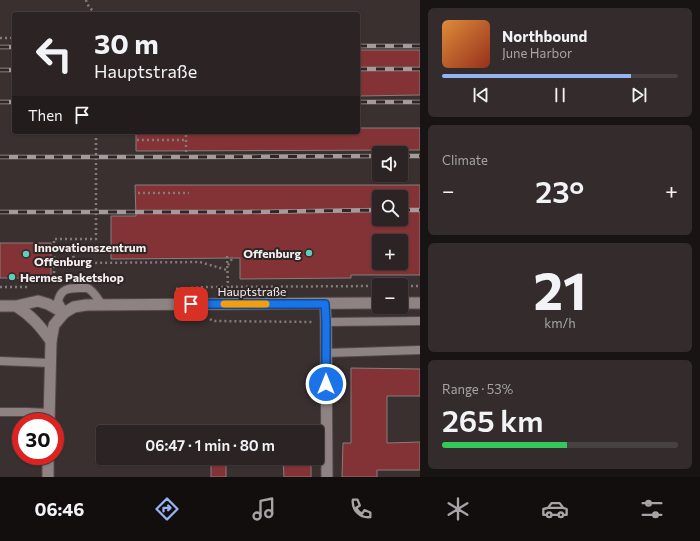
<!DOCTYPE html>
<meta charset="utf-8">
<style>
body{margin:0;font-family:Commissioner,sans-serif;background:#342c2c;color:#f1f3f6;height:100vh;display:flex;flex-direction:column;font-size:15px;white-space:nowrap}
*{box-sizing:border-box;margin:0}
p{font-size:13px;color:#a6a4a6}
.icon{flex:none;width:22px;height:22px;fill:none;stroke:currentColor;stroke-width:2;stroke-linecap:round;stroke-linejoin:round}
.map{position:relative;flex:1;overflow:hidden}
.drawer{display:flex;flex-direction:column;gap:8px;padding:8px;background:#181414;width:280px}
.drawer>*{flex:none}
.guide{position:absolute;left:12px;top:12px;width:348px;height:122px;border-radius:4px;box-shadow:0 1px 3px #0004,0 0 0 1px #484141;background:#2c2424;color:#f1f3f6;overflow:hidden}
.buttons{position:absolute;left:372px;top:146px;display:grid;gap:8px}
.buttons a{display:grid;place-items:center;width:36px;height:36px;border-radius:4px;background:#2c2424;box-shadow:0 1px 3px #0004,0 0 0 1px #484141;font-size:20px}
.speed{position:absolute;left:12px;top:413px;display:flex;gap:8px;font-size:20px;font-weight:700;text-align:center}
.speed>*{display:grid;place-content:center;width:52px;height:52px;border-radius:50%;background:#2c2424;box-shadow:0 1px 3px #0004,0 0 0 1px #484141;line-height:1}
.speed .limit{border:6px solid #d22;background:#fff;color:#111}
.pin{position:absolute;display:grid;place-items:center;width:34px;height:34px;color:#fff;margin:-17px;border-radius:8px;box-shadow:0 2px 6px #0006}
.me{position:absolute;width:44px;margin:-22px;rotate:0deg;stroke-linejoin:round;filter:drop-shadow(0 0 3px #0008)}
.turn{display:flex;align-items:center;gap:14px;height:84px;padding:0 16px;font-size:18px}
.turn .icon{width:52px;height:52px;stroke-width:2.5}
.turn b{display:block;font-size:28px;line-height:34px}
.then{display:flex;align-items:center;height:38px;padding:0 16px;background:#0003;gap:8px;font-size:15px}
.big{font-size:30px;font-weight:600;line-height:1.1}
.drawer .widget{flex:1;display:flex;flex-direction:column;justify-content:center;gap:6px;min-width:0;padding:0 14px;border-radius:6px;background:#342c2c}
.drawer .dial{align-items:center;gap:0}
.dial b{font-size:52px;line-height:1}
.song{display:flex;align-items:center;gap:12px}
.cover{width:48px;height:48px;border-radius:6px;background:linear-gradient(135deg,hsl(30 70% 55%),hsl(10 70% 35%))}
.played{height:4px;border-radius:2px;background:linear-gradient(90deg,#95b2f1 80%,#484141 80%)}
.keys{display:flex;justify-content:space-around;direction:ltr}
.heat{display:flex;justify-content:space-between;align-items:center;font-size:22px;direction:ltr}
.charge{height:6px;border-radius:3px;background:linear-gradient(90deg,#34c759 53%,#484141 0)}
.trip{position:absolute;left:96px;top:425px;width:228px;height:40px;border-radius:4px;background:#2c2424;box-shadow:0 1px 3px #0004,0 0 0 1px #484141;font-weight:600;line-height:40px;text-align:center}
.dock{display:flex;height:64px;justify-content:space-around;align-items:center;background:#120e0e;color:#a6a4a6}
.dock .icon{width:28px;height:28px}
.dock .active{color:#95b2f1}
.dock b{font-size:18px;color:#f1f3f6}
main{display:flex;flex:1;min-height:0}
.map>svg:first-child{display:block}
</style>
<main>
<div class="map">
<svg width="420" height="477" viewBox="0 0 420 477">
<rect width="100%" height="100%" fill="#3a3030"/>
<!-- building -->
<path fill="#833235" stroke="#897d7d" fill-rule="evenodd" d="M358,50H420V95L358,96Z
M358,128H420V150L136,151V132H358Z
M135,185H420V275H351V278L240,279V258L111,259V216H136ZM379,197H401V219H379ZM379,241H401V263H379Z
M0,243H51V278H0Z
M351,368L420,369V396H387V443L420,442V470H377V477H342L343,443H351Z
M211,458H226V477H211Z
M283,458H311V477H284Z"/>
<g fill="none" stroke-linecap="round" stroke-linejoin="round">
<defs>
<path id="service" d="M64,312L58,301C61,289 68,288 80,288C82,288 85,288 87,288C93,290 98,299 102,305
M326,322L420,321
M326,353L420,350
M0,361L50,363
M0,412H27L49,413"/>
<path id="minor" d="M325,304L326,322L327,477
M0,306H16L38,301L48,304L64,313
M16,306C32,316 40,326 51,341"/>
<path id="tertiary" d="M401,303H420
M49,422L51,341L54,325L64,313L74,307L86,305L379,303
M48,477V456"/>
</defs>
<!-- service casing -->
<use href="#service" stroke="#544c4c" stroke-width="10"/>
<!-- minor casing -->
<use href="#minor" stroke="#544c4c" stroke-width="13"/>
<!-- tertiary casing -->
<use href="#tertiary" stroke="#544c4c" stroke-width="13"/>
<!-- path -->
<path stroke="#837a7a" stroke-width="2.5" stroke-dasharray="2 3" stroke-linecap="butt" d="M86,0C87,5 91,10 96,13V14
M0,38H14
M137,140H186
M186,152V132
M138,193H189
M72,251C73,258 75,261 82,263L200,262L227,270
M227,256L228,289
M228,265L232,259V256
M54,283V239H96V132
M401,286H420
M0,287H29
M176,289L205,287L379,286
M210,319L213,321L312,322"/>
<!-- service -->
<use href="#service" stroke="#8e8382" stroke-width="8"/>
<!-- minor -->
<use href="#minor" stroke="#8e8382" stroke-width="11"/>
<!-- tertiary -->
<use href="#tertiary" stroke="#8e8382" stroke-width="11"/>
<defs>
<path id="rail" d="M358,46H420
M0,47H14
M358,69H420
M0,70H14
M0,102H14
M358,102H420
M401,156H420
M0,157H188L379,156
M401,210H420
M0,212H247L379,210"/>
</defs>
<!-- rail casing -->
<use href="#rail" stroke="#a49c9c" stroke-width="4.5"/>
<!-- rail -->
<use href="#rail" stroke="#302626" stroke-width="3" stroke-dasharray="9" stroke-linecap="butt"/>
</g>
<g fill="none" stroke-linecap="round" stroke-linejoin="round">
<defs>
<path id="route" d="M191,304H325L326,322V384"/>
</defs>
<!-- route casing -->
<use href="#route" stroke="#114b97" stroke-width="10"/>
<!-- route -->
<use href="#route" stroke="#1a73e8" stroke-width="7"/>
<!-- slow -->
<path stroke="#f59e0b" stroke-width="7" d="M224,304H266"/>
</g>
<!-- markers -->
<g fill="#5eceb8" stroke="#302626" stroke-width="1.5">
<circle cx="309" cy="253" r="4"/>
<circle cx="26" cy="254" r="4"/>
<circle cx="12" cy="277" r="4"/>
</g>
<g text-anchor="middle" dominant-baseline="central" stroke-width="4" stroke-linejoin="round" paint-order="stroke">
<!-- poi labels -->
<g font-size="12" font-weight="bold" fill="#f6efef" stroke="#302626" text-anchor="start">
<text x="34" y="247">Innovationszentrum<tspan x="34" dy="14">Offenburg</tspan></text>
<text x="301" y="253" text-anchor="end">Offenburg</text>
<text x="20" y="277">Hermes Paketshop</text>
</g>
<!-- street labels -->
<g font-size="12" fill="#f6efef" stroke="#302626">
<text x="252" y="291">Hauptstraße</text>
</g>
</g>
</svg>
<div class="buttons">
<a><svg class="icon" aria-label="sound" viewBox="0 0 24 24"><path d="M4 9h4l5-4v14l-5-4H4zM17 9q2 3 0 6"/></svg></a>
<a><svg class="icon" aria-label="search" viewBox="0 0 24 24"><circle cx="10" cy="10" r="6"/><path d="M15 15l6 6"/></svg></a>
<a>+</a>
<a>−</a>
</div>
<div class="speed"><div class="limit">30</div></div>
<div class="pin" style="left:191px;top:304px;background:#d93025"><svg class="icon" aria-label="arrive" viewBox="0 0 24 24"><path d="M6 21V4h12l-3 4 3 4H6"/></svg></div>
<svg class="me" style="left:326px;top:384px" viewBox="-20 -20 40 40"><circle r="17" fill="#1a73e8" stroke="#fff" stroke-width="3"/><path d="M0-11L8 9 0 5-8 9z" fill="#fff"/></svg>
<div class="trip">06:47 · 1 min · 80 m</div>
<div class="guide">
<div class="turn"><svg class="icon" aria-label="left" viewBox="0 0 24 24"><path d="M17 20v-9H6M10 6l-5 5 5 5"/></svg><div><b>30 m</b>Hauptstraße</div></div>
<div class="then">Then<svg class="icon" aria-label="arrive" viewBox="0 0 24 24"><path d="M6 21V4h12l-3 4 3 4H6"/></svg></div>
</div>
</div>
<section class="drawer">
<div class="widget">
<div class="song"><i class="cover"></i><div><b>Northbound</b><p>June Harbor</p></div></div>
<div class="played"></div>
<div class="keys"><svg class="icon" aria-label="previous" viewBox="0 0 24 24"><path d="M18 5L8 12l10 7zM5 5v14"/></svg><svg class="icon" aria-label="pause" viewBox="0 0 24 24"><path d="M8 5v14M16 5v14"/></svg><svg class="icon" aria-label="next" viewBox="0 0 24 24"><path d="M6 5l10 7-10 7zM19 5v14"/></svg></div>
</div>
<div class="widget"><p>Climate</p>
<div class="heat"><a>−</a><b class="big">23°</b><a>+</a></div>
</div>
<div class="widget dial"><b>21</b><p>km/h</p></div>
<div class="widget"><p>Range · 53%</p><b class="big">265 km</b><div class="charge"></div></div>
</section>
</main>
<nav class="dock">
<b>06:46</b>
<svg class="icon active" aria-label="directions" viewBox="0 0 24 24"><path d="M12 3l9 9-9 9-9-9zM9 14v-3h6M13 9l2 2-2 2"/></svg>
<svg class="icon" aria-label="music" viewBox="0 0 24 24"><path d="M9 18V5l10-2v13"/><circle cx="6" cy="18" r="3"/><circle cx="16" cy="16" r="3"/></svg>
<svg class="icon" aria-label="phone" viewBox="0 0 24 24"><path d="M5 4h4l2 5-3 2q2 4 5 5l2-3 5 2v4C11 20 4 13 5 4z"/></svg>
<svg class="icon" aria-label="climate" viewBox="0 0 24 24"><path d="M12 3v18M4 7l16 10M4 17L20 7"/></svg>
<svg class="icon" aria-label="car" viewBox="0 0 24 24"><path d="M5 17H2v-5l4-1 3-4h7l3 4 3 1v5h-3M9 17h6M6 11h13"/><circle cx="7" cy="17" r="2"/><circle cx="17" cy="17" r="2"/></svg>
<svg class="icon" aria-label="filters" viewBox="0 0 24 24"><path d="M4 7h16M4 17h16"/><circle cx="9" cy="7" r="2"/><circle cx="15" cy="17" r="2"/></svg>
</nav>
